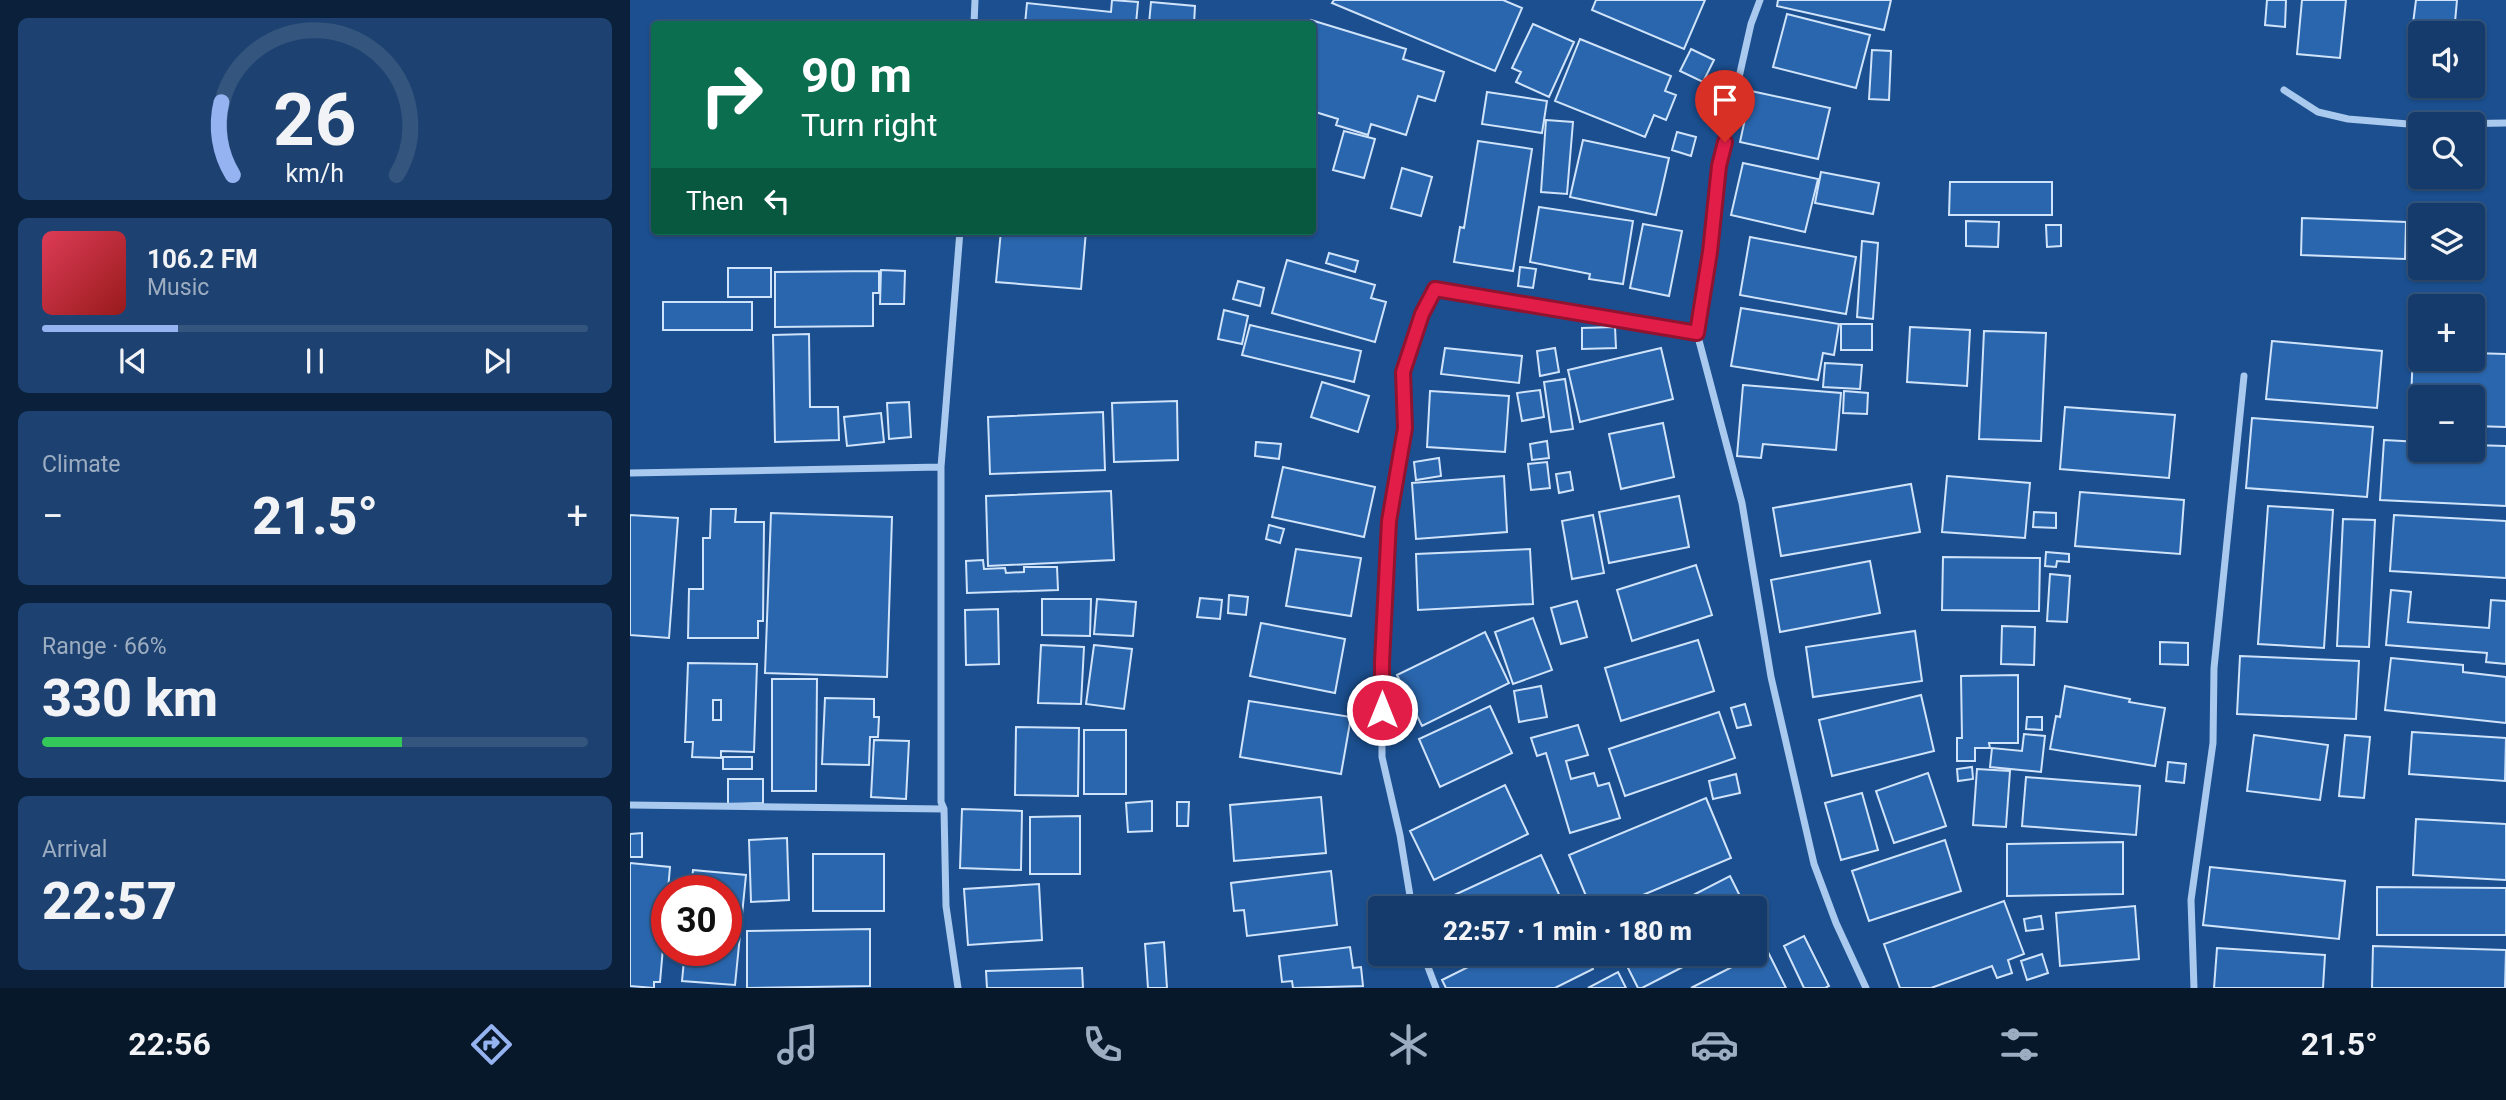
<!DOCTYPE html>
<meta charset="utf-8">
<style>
body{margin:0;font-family:Roboto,sans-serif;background:#1d4271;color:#f1f3f6;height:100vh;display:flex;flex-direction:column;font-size:26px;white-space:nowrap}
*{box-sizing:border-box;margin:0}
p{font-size:23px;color:#9dadc1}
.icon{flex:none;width:38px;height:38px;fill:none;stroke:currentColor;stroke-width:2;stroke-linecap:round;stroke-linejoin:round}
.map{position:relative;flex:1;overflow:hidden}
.sheet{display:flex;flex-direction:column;gap:18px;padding:18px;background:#0b203b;width:630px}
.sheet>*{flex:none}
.top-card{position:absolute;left:21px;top:21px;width:665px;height:214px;border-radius:7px;box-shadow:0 2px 5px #0004,0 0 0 2px #33557e;background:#0b6e4f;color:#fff;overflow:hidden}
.tools{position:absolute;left:1778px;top:21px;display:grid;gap:14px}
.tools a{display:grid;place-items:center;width:77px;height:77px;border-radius:7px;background:#143b6b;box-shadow:0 2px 5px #0004,0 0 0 2px #33557e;font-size:35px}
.speed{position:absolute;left:21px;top:875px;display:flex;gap:14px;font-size:35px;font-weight:700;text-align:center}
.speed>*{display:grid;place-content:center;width:91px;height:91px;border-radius:50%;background:#143b6b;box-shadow:0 2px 5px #0004,0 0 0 2px #33557e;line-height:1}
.speed .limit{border:10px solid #d22;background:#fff;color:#111}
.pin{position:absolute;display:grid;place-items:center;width:60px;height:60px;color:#fff;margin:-72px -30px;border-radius:50% 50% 50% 0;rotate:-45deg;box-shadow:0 0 7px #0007}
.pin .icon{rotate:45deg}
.me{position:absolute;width:77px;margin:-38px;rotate:0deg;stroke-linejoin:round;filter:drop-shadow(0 0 5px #0008)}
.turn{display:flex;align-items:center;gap:24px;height:147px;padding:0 35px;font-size:32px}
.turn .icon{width:91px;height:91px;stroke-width:2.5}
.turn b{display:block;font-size:49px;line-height:60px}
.then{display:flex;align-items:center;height:66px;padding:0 35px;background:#0003;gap:14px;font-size:26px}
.big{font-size:52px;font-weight:800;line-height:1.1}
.sheet .widget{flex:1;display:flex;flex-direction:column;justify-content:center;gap:10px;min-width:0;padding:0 24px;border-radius:10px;background:#1d4271}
.sheet .dial{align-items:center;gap:0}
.dial svg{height:182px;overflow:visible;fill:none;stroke:#33557e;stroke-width:7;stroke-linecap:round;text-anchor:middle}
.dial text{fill:#f1f3f6;stroke:none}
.song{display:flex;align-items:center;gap:21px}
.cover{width:84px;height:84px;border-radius:10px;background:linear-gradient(135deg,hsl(350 70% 55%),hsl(0 70% 35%))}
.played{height:7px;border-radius:4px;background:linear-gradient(90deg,#95b2f1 25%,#33557e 25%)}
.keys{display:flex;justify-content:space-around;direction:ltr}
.heat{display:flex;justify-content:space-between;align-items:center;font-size:38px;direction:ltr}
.charge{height:10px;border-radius:5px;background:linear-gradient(90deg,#34c759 66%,#33557e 0)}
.trip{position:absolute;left:738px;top:896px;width:399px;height:70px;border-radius:7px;background:#143b6b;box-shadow:0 2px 5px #0004,0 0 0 2px #33557e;font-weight:800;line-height:70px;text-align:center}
.dock{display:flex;height:112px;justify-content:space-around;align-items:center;background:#08182b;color:#9dadc1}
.dock .icon{width:49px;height:49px}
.dock .active{color:#95b2f1}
.dock b{font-size:32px;color:#f1f3f6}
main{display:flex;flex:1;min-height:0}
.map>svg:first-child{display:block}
</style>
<main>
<section class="sheet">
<div class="widget dial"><svg viewBox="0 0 100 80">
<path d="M14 69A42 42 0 1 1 86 69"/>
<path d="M14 69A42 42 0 0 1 9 37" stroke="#95b2f1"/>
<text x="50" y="56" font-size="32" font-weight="700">26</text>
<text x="50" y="72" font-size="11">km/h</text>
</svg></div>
<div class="widget">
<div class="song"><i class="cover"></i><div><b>106.2 FM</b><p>Music</p></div></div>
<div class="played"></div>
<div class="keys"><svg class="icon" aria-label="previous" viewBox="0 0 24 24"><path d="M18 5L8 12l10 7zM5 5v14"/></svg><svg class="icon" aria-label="pause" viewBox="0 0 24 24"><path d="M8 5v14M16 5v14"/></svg><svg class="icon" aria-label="next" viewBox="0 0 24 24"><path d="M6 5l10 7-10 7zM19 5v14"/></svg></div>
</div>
<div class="widget"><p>Climate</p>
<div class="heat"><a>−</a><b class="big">21.5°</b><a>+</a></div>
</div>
<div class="widget"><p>Range · 66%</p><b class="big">330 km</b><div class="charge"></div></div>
<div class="widget"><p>Arrival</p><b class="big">22:57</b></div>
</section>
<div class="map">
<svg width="1876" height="988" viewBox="0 0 1876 988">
<rect width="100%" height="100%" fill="#1b4f8f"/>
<!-- building -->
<path fill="#2a66ad" stroke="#cfe3fa" stroke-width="2" fill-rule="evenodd" d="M482,0L508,2L506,24H395L397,3L481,12Z
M704,0H873L892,8L865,71L702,3Z
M966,0H1075L1054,49L962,10Z
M1148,0H1261L1254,30L1147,6Z
M1637,0H1656L1655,27L1635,25Z
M1672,0H1716L1710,58L1667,54Z
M1786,0H1827L1824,33H1790V57L1779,55Z
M521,2L565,6L564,24H519Z
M1157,14L1240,35L1226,88L1143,67Z
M681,20L776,49L773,59L814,72L805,101L788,96L776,135L741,124L738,135L706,125L708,119L682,111Z
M903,24L944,42L919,97L886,82L891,72L882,68Z
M950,39L1041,76L1035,91L1046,95L1036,120L1024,115L1015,137L925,101Z
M1061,49L1084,60L1073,82L1050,71Z
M1242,50L1261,51L1259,100L1239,99Z
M1121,91L1200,108L1188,159L1110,142Z
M857,92L917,101L912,133L852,124Z
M916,120L943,122L937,194L911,192Z
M714,131L745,139L734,178L703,170Z
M1047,132L1066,137L1061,156L1042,150Z
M953,140L1039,158L1026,215L940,197Z
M848,141L902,149L883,271L824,262L830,227L834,228Z
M1113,163L1188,179L1175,232L1101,215Z
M772,168L802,177L791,216L761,208Z
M1191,172L1249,183L1243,214L1185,203Z
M1320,182H1422V215H1319Z
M909,207L1003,221L993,284L959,279L960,274L900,262Z
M1672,218L1776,222L1775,259L1671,255Z
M1336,221L1369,222L1368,247L1336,246Z
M1013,224L1052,231L1039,296L1000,288Z
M1416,225H1431V246L1417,247Z
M371,231H456L451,289L366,282Z
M1120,237L1226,257L1216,314L1110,295Z
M1232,241L1248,243L1243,319L1227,317Z
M699,253L728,261L725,272L696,263Z
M657,260L745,285L741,298L756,302L745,342L642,313Z
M890,267L906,269L903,288L888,286Z
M98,268H141V297H98Z
M251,270L275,271L274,304H250Z
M249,271V293H243V326L145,327V272Z
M608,281L634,288L630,306L603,299Z
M33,302H122V330H33Z
M1111,308L1209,324L1204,355L1193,353L1188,380L1101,366Z
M594,310L618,316L612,344L588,339Z
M1211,324H1242V350H1211Z
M620,325L731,351L724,382L612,355Z
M985,327L986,348L952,349V328Z
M1280,327L1340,330L1337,386L1277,382Z
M1354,331L1416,333L1411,441L1349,439Z
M179,334L180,407H208L209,440L145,442L143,335Z
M1642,341L1752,351L1747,408L1636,399Z
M815,348L892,356L889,383L811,374Z
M925,348L929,372L910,376L907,351Z
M1031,348L1043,399L950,422L938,370Z
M1783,350L1790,351V359H1814V362L1834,363V359H1843V353L1876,354V427L1843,426V397H1790V401H1781Z
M1195,363L1232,365L1230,389L1193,387Z
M935,379L943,429L921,432L914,382Z
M692,382L739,396L728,432L681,417Z
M1113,385L1211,393L1206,450L1133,444L1131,458L1107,456Z
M910,390L914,417L892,421L887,393Z
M800,391L879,396L875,452L797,447Z
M1214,391L1238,393L1237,414L1213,413Z
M547,401L548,460L484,462L482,403Z
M279,402L281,437L259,439L257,403Z
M1435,407L1545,415L1539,478L1430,469Z
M473,412L475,470L360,474L358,417Z
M251,413L254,442L217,446L214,417Z
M1622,418L1743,427L1737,497L1616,488Z
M1033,423L1044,477L991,489L979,434Z
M1754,440L1790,442V450H1843V445L1876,446V506L1750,500Z
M917,441L919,458L902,460L900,444Z
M626,442L651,444L649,459L625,456Z
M809,458L811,476L786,480L784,462Z
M917,462L920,488L901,490L898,464Z
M653,467L745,487L734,537L642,517Z
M940,472L943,490L929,493L926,474Z
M874,476L877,532L786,539L782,483Z
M1317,476L1400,483L1395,538L1312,532Z
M1281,484L1290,532L1151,556L1143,508Z
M481,491L484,560L358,566L356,496Z
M1450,492L1554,500L1550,554L1445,546Z
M1049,496L1059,547L979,563L969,512Z
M1638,506L1703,510L1694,648L1628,644Z
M81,509H106L105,522H134L133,621H128V638H58L59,589H73V538H80Z
M1404,512L1426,513V528L1403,527Z
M141,513L262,517L257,677L135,673Z
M0,515L48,518L39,638L0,635Z
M963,515L974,573L942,579L932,521Z
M1764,515L1876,521V578L1760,571Z
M1713,519L1745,520L1739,647L1707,646Z
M639,525L654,529L650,543L636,539Z
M666,549L731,558L721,616L656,606Z
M900,549L903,604L788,610L786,554Z
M1416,552L1439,554V562L1427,561L1426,567L1415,566Z
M1313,557L1410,558L1409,611L1312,610Z
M353,560L354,569L375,568L376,573L394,572V567H427L428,590L337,593L336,561Z
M1240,561L1250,613L1150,632L1141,580Z
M1066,565L1082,615L1002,641L987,590Z
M1420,574L1440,576L1437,622L1417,621Z
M1761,590L1781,592L1778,622L1859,628L1861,600L1876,601V664L1856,662L1857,653L1756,645Z
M599,595L618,597L616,615L598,613Z
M570,598L592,600L590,619L567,617Z
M412,599H461L460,636L412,635Z
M467,599L506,602L503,636L464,634Z
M947,601L957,637L931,644L921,608Z
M368,609L369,664L336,665L335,610Z
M903,618L922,670L883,684L865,632Z
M631,623L715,639L705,693L620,676Z
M1372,626L1405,627L1404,665L1371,664Z
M1285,631L1292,681L1183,697L1176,647Z
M855,632L879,683L792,726L767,675Z
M1068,640L1084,691L991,721L975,668Z
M1530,642L1558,643V665L1530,664Z
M411,645L454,647L451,704L408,703Z
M464,645L502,649L494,709L456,704Z
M1610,656L1729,661L1726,719L1607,714Z
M1761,658L1833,665V672L1876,677V723L1755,710Z
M58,663L127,664L124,752L91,751V758L62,757L63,742H55ZM83,700H91V720H83Z
M1388,675V743H1359L1360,748H1345V761H1327V738H1332L1331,676Z
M142,679H187L186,791H142Z
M911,686L917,717L889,722L884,691Z
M1435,686L1500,699L1499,702L1535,708L1525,766L1420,749L1426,716L1430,717Z
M1291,695L1304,751L1202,776L1189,720Z
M195,698L244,699V717H249L248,737H240L239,765L192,764Z
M619,701L721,717L711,774L610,757Z
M1115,704L1121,725L1107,728L1101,708Z
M860,706L882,753L810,787L789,739Z
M1089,712L1105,758L995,796L979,749Z
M1397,717H1412V730L1396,729Z
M948,725L958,755L936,761L941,779L964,773L968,786L979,783L990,818L940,833L916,753L907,756L901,738Z
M386,727L449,728L448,796L385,795Z
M454,730H496V794H454Z
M1782,732L1876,738L1875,781L1779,774Z
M1394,734L1415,736L1411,772L1360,767L1362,748L1392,751Z
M1624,735L1698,745L1690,800L1617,791Z
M1715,735L1740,737L1734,798L1709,796Z
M244,740L279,741L276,799L241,797Z
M93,757H122V769H93Z
M1538,762L1556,764L1554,783L1536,781Z
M1342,767L1343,779L1328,781L1327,769Z
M1347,769L1380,771L1376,827L1343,825Z
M1298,773L1316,826L1264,843L1246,791Z
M1106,774L1110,793L1083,799L1079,781Z
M1396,777L1510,786L1506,835L1392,826Z
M98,779H133V803L98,804Z
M875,785L898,834L804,880L780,831Z
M1232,793L1248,850L1211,860L1195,803Z
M691,797L696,853L604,861L600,805Z
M1076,798L1101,858L982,908H961L939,855Z
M522,801V831L498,832L496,803Z
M547,802H559L558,826H547Z
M332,809L392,811L391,870L330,868Z
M450,816V874H400V817Z
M1786,819L1876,824V880L1783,875Z
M12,833V857H0V834Z
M157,838L159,900L121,902L119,840Z
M1315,840L1331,891L1239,921L1222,871Z
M1493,842V894L1377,896V844Z
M183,854H254V911H183Z
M911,855L933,903L921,908H810L807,903Z
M0,863L40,867L30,982H24V988L0,986Z
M1580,867L1715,881L1709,939L1573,925Z
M63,870L116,875L105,985L52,981L55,950H96V891H61Z
M701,871L707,925L617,936L614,910L604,911L601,883Z
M1100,876L1116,908H1038Z
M409,884L412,940L338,945L334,889Z
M1747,887L1876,888V935H1747Z
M1374,901L1394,954L1378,960L1382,973L1367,978L1362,966L1301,988H1270L1254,944Z
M1505,906L1509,959L1430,966L1426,913Z
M1411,916L1413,929L1396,931L1394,919Z
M240,929V986L117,988V931Z
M1174,936L1199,986L1195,988H1174L1154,946Z
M1132,940L1156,988H1061L1102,967L1098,958L1106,954H1125V944Z
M534,942L537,988H518L515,944Z
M1743,946L1876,950L1875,988H1742Z
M720,947L723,968L731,967L733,986L663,988L662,981L652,982L649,956Z
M1587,948L1695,955L1693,988H1584Z
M864,954H956L963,969L925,988H816L812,980Z
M991,954H1078L1012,988H1008Z
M1412,954L1418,973L1397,980L1391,961Z
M452,968L453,988H357L356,971Z
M988,972L996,988H958Z"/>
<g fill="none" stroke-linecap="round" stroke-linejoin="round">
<!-- minor -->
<path stroke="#a9c9ee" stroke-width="7" d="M1130,0L1121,24L1089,166L1080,252L1067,333L1112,503L1141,677L1184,864L1206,923L1236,988
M344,24L345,0
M1654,90L1688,112L1718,119L1790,125
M1817,124L1876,123
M0,473L311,467
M0,805L314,809
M782,908L770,835L752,757V662L759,521L775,428L773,372L792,314L805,289L1067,333
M793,954L806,988
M328,988L316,906L314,809L311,802V467L330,231
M1564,988L1561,900L1583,743L1584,668L1614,376"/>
</g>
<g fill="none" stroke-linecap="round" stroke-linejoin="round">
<defs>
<path id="route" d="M752,710V662L759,521L775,428L773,372L792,314L805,289L1067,333L1080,252L1089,166L1095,142"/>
</defs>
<!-- route casing -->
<use href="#route" stroke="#92132f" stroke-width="18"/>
<!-- route -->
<use href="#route" stroke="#e11d48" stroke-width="12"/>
</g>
</svg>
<div class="tools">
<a><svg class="icon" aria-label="sound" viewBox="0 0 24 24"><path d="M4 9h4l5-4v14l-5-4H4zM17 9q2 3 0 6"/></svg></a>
<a><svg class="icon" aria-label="search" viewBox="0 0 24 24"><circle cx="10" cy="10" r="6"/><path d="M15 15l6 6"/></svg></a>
<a><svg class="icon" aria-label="layers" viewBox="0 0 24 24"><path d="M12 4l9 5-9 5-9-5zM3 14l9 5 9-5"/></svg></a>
<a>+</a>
<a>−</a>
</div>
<div class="speed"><div class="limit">30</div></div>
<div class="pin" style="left:1095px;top:142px;background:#d93025"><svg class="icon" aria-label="arrive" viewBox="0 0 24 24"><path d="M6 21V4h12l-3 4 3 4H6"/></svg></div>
<svg class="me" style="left:752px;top:710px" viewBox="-20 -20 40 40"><circle r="17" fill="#e11d48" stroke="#fff" stroke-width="3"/><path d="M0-11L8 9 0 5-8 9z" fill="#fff"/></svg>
<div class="trip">22:57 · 1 min · 180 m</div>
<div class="top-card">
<div class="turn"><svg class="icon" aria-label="right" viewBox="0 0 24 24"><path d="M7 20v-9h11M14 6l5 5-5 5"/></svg><div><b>90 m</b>Turn right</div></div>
<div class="then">Then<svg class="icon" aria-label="left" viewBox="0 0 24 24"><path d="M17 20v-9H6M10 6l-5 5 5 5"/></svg></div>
</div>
</div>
</main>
<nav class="dock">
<b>22:56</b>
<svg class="icon active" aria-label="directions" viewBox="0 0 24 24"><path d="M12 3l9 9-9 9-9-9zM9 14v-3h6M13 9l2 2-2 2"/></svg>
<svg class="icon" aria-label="music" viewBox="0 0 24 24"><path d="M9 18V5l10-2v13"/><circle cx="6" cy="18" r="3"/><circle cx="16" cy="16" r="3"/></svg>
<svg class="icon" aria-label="phone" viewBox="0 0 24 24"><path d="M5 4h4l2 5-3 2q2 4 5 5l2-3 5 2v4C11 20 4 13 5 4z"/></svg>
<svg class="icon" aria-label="climate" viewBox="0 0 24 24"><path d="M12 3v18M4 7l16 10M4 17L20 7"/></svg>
<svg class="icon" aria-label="car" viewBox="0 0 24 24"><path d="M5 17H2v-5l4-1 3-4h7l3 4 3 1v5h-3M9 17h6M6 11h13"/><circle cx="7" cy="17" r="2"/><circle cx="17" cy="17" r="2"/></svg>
<svg class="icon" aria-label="filters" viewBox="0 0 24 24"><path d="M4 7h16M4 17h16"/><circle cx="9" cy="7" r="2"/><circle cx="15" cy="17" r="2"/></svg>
<b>21.5°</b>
</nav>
